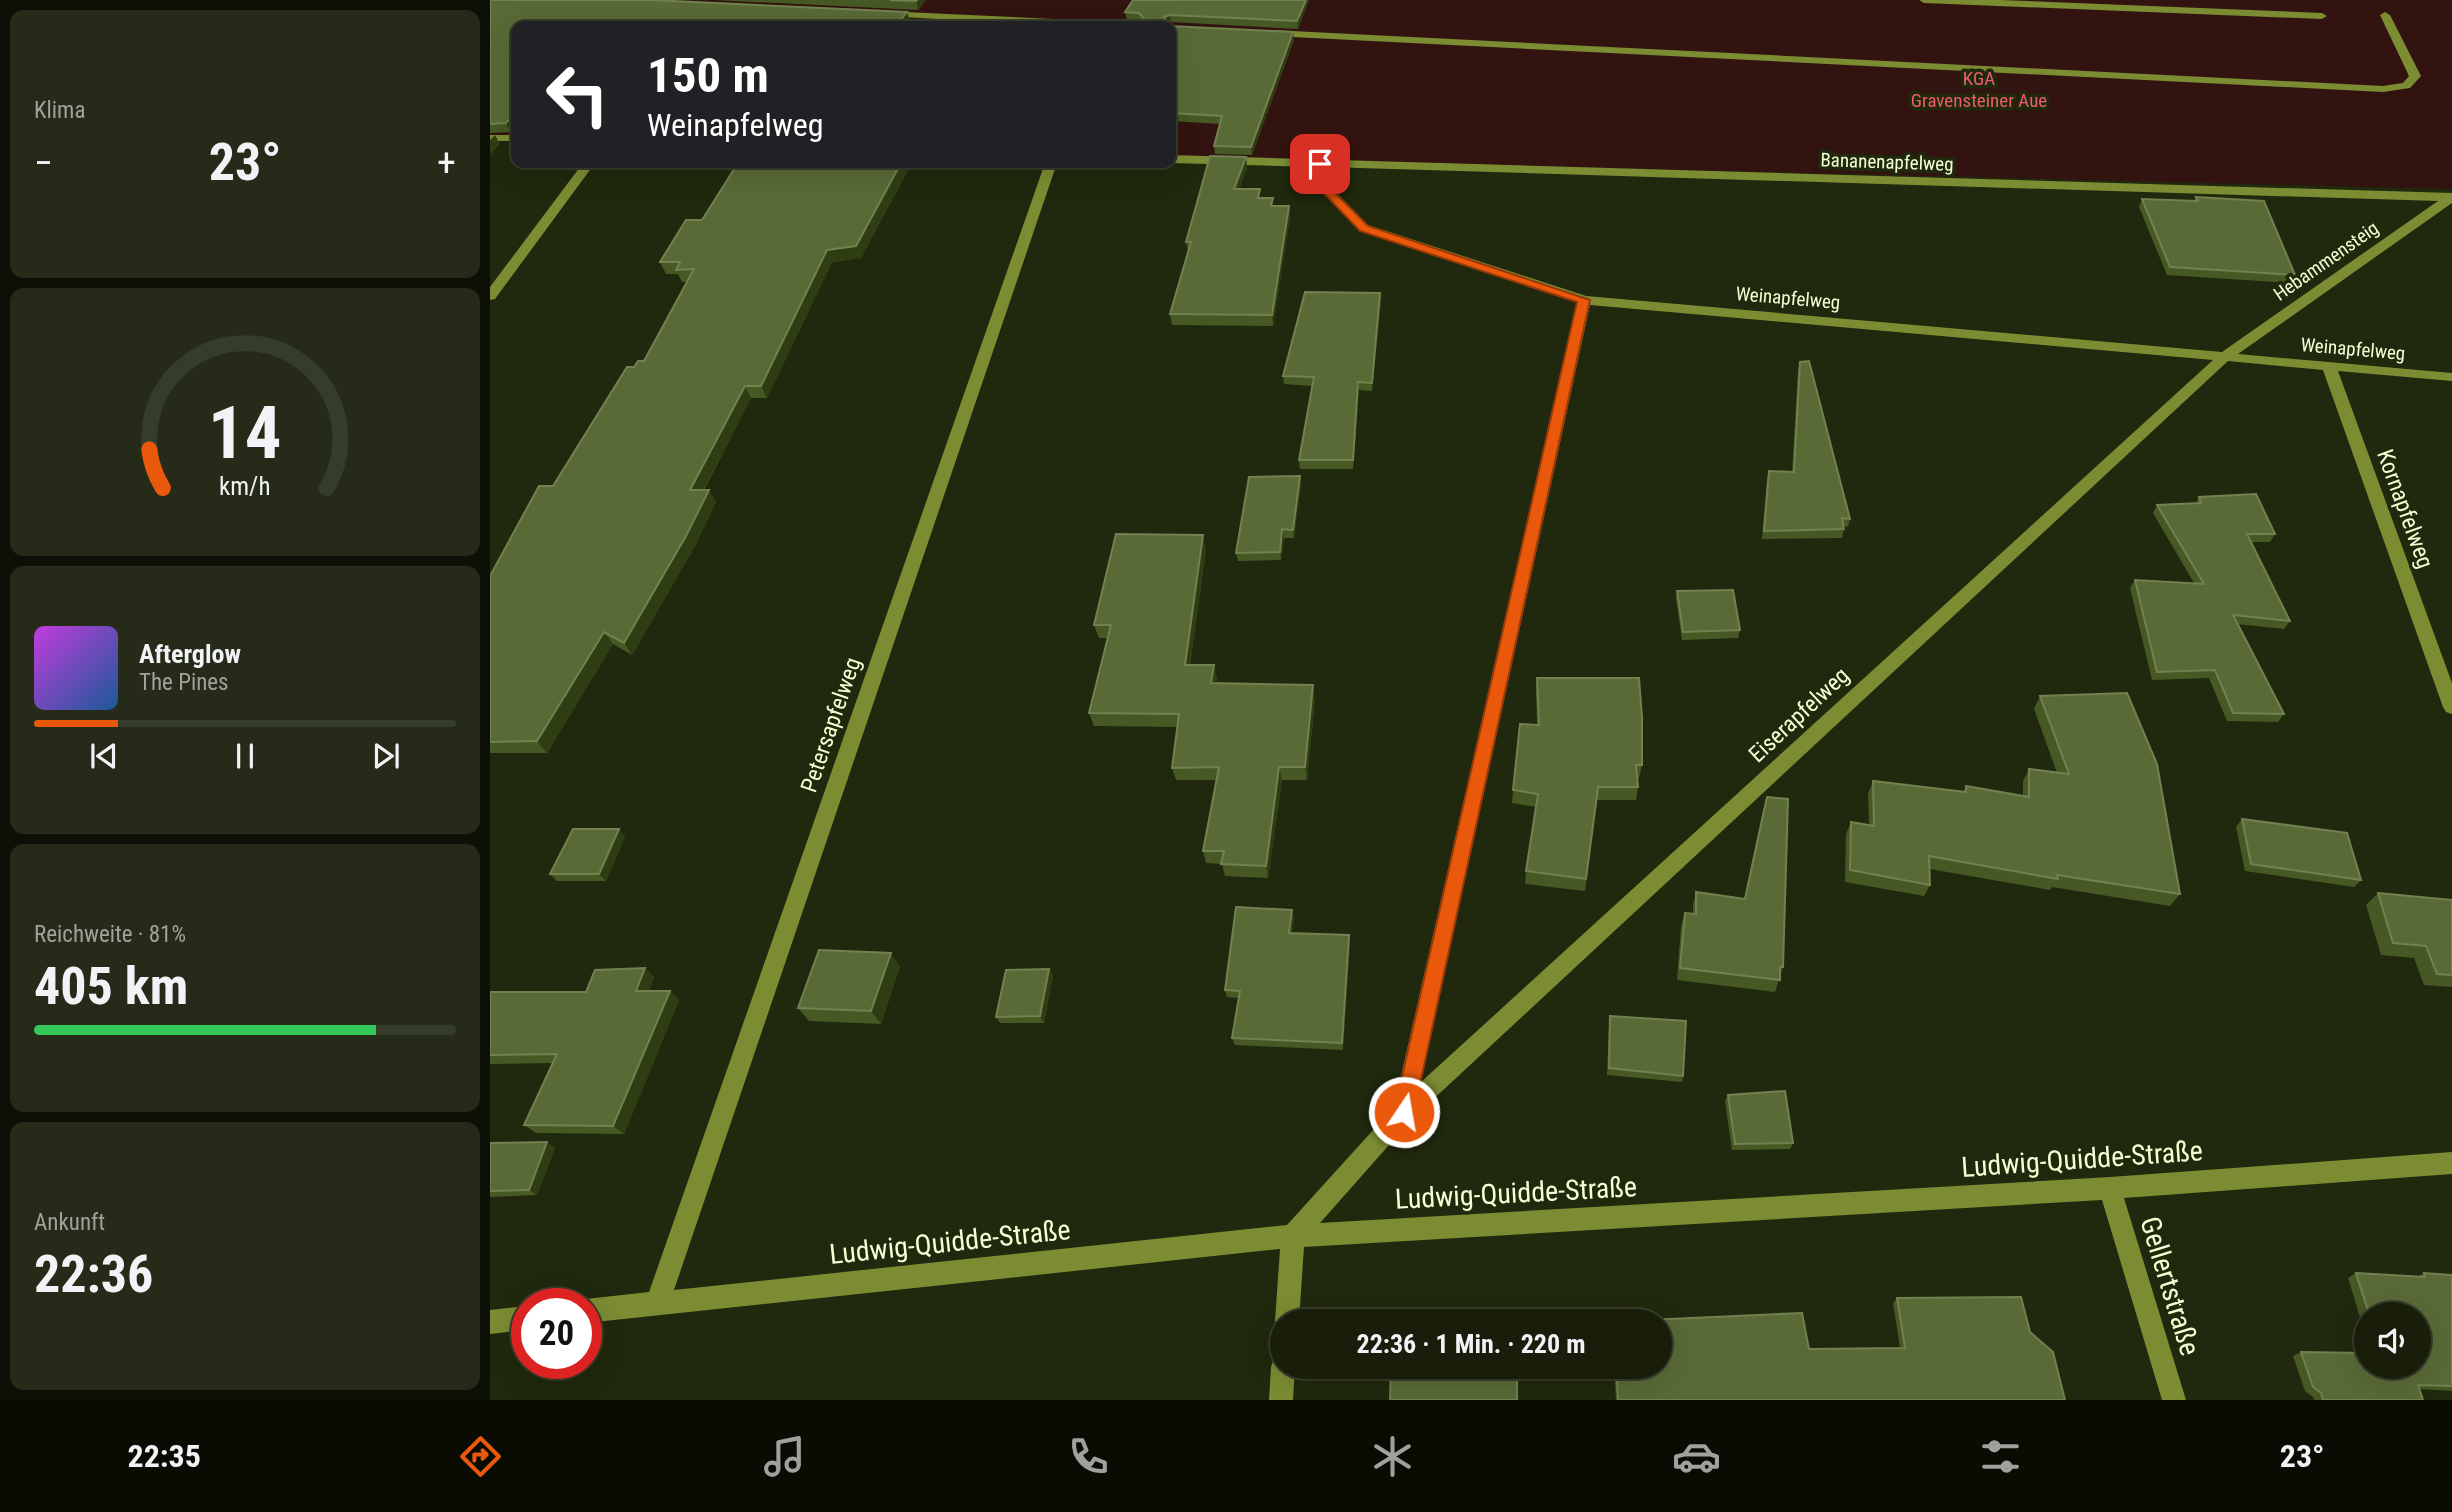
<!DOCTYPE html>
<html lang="de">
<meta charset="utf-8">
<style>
body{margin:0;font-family:"Roboto Condensed",sans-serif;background:#252b18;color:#f1f3f6;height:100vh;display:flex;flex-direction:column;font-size:26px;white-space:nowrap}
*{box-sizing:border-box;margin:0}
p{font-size:23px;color:#9fa29c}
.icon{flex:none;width:38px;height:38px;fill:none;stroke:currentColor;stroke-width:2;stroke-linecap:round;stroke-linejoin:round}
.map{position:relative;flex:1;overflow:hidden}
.sheet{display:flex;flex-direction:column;gap:10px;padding:10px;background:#0d1006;width:490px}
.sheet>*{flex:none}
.top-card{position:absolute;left:21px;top:21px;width:665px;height:147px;border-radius:14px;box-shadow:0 7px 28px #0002,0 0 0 2px #363c2b;background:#202124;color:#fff;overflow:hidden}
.fabs{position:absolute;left:1864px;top:1302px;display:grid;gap:14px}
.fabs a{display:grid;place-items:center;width:77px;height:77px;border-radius:50%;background:#181e0a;box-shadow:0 7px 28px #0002,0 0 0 2px #363c2b;font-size:35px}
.speed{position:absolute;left:21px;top:1288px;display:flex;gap:14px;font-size:35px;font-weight:700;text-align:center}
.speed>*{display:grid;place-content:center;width:91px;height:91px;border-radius:50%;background:#181e0a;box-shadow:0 7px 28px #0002,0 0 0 2px #363c2b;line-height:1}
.speed .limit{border:10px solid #d22;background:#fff;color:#111}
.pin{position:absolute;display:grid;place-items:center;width:60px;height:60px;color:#fff;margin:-30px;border-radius:14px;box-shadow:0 4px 10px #0006}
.me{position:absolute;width:77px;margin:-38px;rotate:12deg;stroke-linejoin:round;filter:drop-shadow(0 0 5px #0008)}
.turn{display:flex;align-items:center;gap:24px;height:147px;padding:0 21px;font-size:32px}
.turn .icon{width:91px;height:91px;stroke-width:2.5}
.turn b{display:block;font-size:49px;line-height:60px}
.big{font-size:52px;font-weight:700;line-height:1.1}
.sheet .tile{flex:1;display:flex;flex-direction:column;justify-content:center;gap:10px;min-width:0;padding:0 24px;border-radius:14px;background:#252b18}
.sheet .dial{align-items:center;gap:0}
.dial svg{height:182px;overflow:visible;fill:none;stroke:#363c2b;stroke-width:7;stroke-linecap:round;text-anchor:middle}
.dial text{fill:#f1f3f6;stroke:none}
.song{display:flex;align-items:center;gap:21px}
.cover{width:84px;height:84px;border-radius:10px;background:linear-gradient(135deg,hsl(290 70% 55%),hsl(210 70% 35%))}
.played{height:7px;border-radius:4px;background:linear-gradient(90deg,#ea580c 20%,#363c2b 20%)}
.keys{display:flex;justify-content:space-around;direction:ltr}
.heat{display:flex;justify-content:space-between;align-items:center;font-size:38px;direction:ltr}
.charge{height:10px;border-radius:5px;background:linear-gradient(90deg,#34c759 81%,#363c2b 0)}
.trip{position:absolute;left:780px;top:1309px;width:402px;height:70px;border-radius:35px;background:#181e0a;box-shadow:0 7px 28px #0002,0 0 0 2px #363c2b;font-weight:700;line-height:70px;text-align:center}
.tab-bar{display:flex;height:112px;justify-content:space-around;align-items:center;background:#0a0c04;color:#9fa29c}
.tab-bar .icon{width:49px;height:49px}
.tab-bar .active{color:#ea580c}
.tab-bar b{font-size:32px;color:#f1f3f6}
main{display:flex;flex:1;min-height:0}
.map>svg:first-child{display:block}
</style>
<main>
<section class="sheet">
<div class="tile"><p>Klima</p>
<div class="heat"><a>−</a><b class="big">23°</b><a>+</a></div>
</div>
<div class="tile dial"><svg viewBox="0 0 100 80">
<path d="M14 69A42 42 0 1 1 86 69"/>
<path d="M14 69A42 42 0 0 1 8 52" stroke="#ea580c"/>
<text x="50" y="56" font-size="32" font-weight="700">14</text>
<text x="50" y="72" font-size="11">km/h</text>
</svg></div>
<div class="tile">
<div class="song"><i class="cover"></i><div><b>Afterglow</b><p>The Pines</p></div></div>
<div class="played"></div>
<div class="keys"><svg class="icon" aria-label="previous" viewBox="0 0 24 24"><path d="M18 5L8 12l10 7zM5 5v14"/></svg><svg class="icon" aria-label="pause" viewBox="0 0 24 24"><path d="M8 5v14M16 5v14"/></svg><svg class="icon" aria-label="next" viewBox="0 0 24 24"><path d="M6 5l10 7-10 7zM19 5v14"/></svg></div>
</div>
<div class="tile"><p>Reichweite · 81%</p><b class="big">405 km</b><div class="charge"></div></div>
<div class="tile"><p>Ankunft</p><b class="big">22:36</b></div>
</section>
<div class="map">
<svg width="1962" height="1400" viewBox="0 0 1962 1400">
<rect width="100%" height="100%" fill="#20280d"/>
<!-- green -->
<path fill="#33130f" d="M0,0H1962V189L681,157V26H26V140H0Z"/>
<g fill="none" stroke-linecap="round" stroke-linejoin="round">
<!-- minor -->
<path fill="#7b8c33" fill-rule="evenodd" d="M1429,0H1511L1832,13L1837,16L1832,19L1434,3Z
M394,11L649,23L654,26H588L390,16L389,14Z
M1895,12L1900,15L1931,76L1920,88L1893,92L782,36L777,33L782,30L1893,86L1913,83L1919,76L1890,15Z
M0,135H26V141H0Z
M681,155L1962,193V203L1748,354L1962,373V381L1848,371L1962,683V714L1956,712L1953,707L1833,370L1738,361L922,1119L830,1223L1620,1177L1962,1152V1174L1634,1198L1696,1400H1672L1612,1200L814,1247L809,1321H793V1331L789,1329L785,1321L790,1249L96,1323V1304L88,1303L96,1299L159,1292L555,163H567L184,1290L797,1225L904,1107L1087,302L870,231L824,184V167L681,163ZM836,167L1948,201L1732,352L1096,296L878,225L834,180ZM1100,305L1723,360L931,1082Z
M93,163H105L5,299L0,300V287Z
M37,1306V1330L0,1334V1310Z
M793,1355V1367H805L803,1400H779L781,1367L784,1358Z"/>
</g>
<!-- wall -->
<path fill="#465824" d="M0,0L417,12L420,21L26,26L21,132L0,133Z
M224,0H436L428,10Z
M819,0L808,29L681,22L678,23L680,26L804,40L762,155L725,154L724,146L730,124L681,121V26L637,20L635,12Z
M756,157L757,168L749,189L771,198L784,206H799L800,217L783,326L682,325L680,314L698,251L696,242Z
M419,168L371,258L342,262L277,398H261L214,490L226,502L204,548L142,655L123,644L57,753H0V576L144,367L154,361L197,282H192L188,274H176L170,262L212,220Z
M1706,197L1805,275L1800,283L1677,275L1649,207L1652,199L1704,201Z
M890,293L891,301L882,391L869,390L863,469H810L809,460L822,386L794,384L793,376Z
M1310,362L1360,519L1358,527L1354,526V529L1352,538L1272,539L1277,479L1279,471L1302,472L1308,370Z
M811,484L804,538H794L791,560L748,561L746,553Z
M1709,497L1785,534L1780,542H1761L1800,621L1794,629L1747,624L1794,714L1788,722L1737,721L1719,678L1662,680L1640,588L1645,580L1704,583L1663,513L1667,505L1706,503Z
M716,549L700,665H724L727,678L726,683L825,698L817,780H792L778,878L735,876L732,864L716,863L713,851L726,780H686L682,768L688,727L604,726L599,713L617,638H609L604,625Z
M1187,591L1250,630L1248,638L1192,640L1186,599Z
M1047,678L1152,765L1149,778H1147L1148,787L1146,800H1107L1095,891L1035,884L1036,871L1046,807L1022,803L1023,790L1047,725L1046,692Z
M1550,696L1690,894L1680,906L1562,887L1560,890L1440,869V885L1434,896L1355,882L1356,834L1361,822L1379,825L1378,794L1383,781L1473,792L1476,786L1533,796V781L1539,769L1567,773L1544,709Z
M1277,797L1293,967L1285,992L1187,980L1191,926L1195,913L1203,914V905L1206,892L1254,899L1273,810Z
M1752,819L1871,880L1864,887L1755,871L1746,827Z
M129,829L135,837L116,881H67L60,874Z
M1888,893L1962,900V987L1934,985L1924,958L1891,955L1876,905Z
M802,910L804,917L802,934L859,935L860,942L853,1050L745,1045L742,1038L749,998L737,997L735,990Z
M410,966L391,1024L319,1021L308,1008Z
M155,968L164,977L159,991H180L189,1000L134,1134L46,1133L34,1125L63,1063L0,1064V992H96Z
M559,969L563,976L554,1023H510L506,1017Z
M1120,1016L1193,1076L1192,1082L1117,1075L1119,1023Z
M1238,1095L1303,1143L1300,1149L1242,1150L1235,1101Z
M0,1143L65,1148L47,1195L0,1197Z
M1866,1273L1928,1277L1934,1273L1962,1275V1391L1929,1389L1933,1400H1824L1823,1397L1815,1391L1803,1356L1811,1352L1928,1367V1314H1876V1337L1858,1278Z
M1531,1297L1540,1332L1563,1352L1575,1400H1126L1124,1367H1171V1321H1122L1123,1319H1179L1312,1313L1319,1349L1410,1348L1403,1303L1407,1298Z"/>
<!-- shaded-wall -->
<path fill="#2f3d13" d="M427,0H436L428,10L426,1Z
M816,0H819L808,29L807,21Z
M417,12L420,21L415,26H406Z
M680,15L681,22L675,25L674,17Z
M803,32L804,40L762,155L761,147Z
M26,112V127L21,132L16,123Z
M5,135L10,144L0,155V140Z
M756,157L757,168L746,200L744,189Z
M411,163H417L419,168L371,258L342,262L277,398L271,386L337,250Z
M799,206L800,217L783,326L782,315Z
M890,293L891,301L882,391V383Z
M868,382L869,390L863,469V460Z
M255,386L261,398L207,502L200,490Z
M810,476L811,484L804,538L803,530Z
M219,490L226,502L204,548L142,655L134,643Z
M792,529L794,538L791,560L790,552Z
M713,535L716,549L698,678L695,665Z
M114,632L123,644L57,753L47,741Z
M724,665L727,678L724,696L721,683Z
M823,685L825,698L817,780L815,767Z
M789,767L792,780L778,878L776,866Z
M129,829L135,837L116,881L109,874Z
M802,910L804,917L801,940L799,933Z
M859,935L860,942L853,1050L852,1043Z
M401,953L410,966L391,1024L381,1011Z
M155,968L164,977L156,1000L146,991Z
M559,969L563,976L554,1023L550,1016Z
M180,991L189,1000L134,1134L123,1126Z
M57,1142L65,1148L47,1195L39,1190Z"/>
<!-- building -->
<path fill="#596a37" stroke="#718150" stroke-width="2" d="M0,0H162L417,12L406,26H26V112L16,123L0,124Z
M400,0H427L426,1Z
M643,0H816L807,21L680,15L674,17L680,26L803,32L761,147L724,146L732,116L681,113V26H627L630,21L655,20L649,13L635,12Z
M720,156L756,157L744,189H770L768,198H783L781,206H799L782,315L680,314L701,242H696Z
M248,163H411L366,246L337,250L271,386H255L200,490H219L196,536L134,643L114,632L47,741L0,742V576L49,486H63L137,367H144L148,361H154L204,269L186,270L190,262H170L196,220H212Z
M1706,197L1774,201L1805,275L1680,267L1652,199L1708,201Z
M815,292L890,293L882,383L868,382L863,460H809L824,377L793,376Z
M1319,361L1360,519L1352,518L1354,529L1274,531L1279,471L1304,472L1310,362Z
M810,476L803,530L792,529L790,552L746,553L759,477Z
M1766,494L1785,534H1757L1800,621L1743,615L1794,714L1743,713L1725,670L1667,672L1645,580L1714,584L1667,505L1711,503L1709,497Z
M626,534L713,535L695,665H724L721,683L823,685L815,767H789L776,866L731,864L734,851H713L729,767L682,768L689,714L599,713L621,625H604Z
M1243,590L1250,630L1193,632L1187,591Z
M1047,678H1149L1152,717V765H1146L1148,787H1108L1096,879L1036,871L1048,794L1023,790L1030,724L1049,725Z
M1637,693L1667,764L1690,894L1567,875L1568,879L1439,856L1440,885L1360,870L1361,822L1384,826L1383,781L1476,792V786L1539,797V769L1579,774L1550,696Z
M1277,797L1298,799L1293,967H1290V980L1190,968L1195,913L1206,914V892L1255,899Z
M1752,819L1857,833L1871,880L1761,864Z
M83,829H129L109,874H60Z
M1888,893L1962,900V975L1947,974L1936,946L1903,943Z
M746,907L802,910L799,933L859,935L852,1043L742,1038L750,991L735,990Z
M329,950L401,953L381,1011L308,1008Z
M155,968L146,991H180L123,1126L34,1125L67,1054L0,1055V992H96L105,970Z
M559,969L550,1016L506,1017L516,970Z
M1120,1016L1196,1021L1193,1076L1119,1068Z
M1295,1091L1303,1143L1245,1144L1238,1095Z
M57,1142L39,1190L0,1191V1143Z
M1866,1273L1935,1277L1934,1273L1962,1275V1386L1928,1385L1933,1400H1833L1831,1393L1823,1387L1811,1352L1876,1353V1367H1928V1314H1879Z
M1531,1297L1540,1332L1563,1352L1575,1400H1128L1126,1367H1171V1321H1123V1319H1179L1312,1313L1319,1349L1415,1348L1407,1298Z
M901,1367H1027V1400H900Z"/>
<!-- route -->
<path fill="#ea580c" stroke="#983908" stroke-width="2" d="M826,161L835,164L833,181L878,226L1100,300L924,1112L921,1118L914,1121L907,1118L904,1112L1087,302L870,231L822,181Z"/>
<g text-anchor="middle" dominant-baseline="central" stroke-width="7" stroke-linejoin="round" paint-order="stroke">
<!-- far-park labels -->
<g font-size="19" fill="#ed5c6a" stroke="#20280d">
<text x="1489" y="78">KGA<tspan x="1489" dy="22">Gravensteiner Aue</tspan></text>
</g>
<!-- far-street labels -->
<g font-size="19" fill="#f4ffd4" stroke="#20280d">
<text transform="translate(1397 162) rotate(2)">Bananenapfelweg</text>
<text transform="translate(1836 261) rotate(-35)">Hebammensteig</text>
<text transform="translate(1298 298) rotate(5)">Weinapfelweg</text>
<text transform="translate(1863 349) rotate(5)">Weinapfelweg</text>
</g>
<!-- street labels -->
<g font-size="23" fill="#f4ffd4" stroke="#20280d">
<text transform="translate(1915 509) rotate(70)">Kornapfelweg</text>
<text transform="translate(1309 715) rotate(-43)">Eiserapfelweg</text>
<text transform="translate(341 725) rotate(-71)">Petersapfelweg</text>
</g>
<!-- near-street labels -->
<g font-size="28" fill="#f4ffd4" stroke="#20280d">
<text transform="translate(1592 1159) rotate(-4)">Ludwig-Quidde-Straße</text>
<text transform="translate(1026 1193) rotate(-3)">Ludwig-Quidde-Straße</text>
<text transform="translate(460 1242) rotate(-6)">Ludwig-Quidde-Straße</text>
<text transform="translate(1680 1286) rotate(73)">Gellertstraße</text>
</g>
</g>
</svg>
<div class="fabs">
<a><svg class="icon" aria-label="sound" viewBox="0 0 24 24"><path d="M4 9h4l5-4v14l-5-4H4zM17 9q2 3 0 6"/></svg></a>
</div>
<div class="speed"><div class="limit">20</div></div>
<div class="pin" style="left:830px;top:164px;background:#d93025"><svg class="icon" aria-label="arrive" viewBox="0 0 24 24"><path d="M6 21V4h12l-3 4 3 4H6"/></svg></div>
<svg class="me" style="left:914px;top:1112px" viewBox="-20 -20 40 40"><circle r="17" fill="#ea580c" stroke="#fff" stroke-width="3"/><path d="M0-11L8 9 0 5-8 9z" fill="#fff"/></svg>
<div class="trip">22:36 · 1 Min. · 220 m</div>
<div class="top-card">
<div class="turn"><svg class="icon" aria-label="left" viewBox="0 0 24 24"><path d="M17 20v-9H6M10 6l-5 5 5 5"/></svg><div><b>150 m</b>Weinapfelweg</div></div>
</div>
</div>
</main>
<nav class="tab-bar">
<b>22:35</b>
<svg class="icon active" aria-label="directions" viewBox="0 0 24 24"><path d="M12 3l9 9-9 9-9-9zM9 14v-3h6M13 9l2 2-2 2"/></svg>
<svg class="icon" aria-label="music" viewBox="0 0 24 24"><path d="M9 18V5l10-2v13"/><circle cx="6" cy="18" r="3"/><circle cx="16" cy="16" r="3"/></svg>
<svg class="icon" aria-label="phone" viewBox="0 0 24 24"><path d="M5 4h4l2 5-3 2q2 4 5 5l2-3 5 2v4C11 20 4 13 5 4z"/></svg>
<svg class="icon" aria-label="climate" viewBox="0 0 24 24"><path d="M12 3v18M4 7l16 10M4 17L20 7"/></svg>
<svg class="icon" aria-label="car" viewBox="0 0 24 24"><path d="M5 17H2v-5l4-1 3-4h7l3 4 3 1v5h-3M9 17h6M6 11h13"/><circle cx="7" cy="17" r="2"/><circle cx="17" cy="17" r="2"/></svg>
<svg class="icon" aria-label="filters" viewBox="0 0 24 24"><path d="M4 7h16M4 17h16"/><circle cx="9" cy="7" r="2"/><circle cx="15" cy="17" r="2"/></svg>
<b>23°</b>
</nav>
